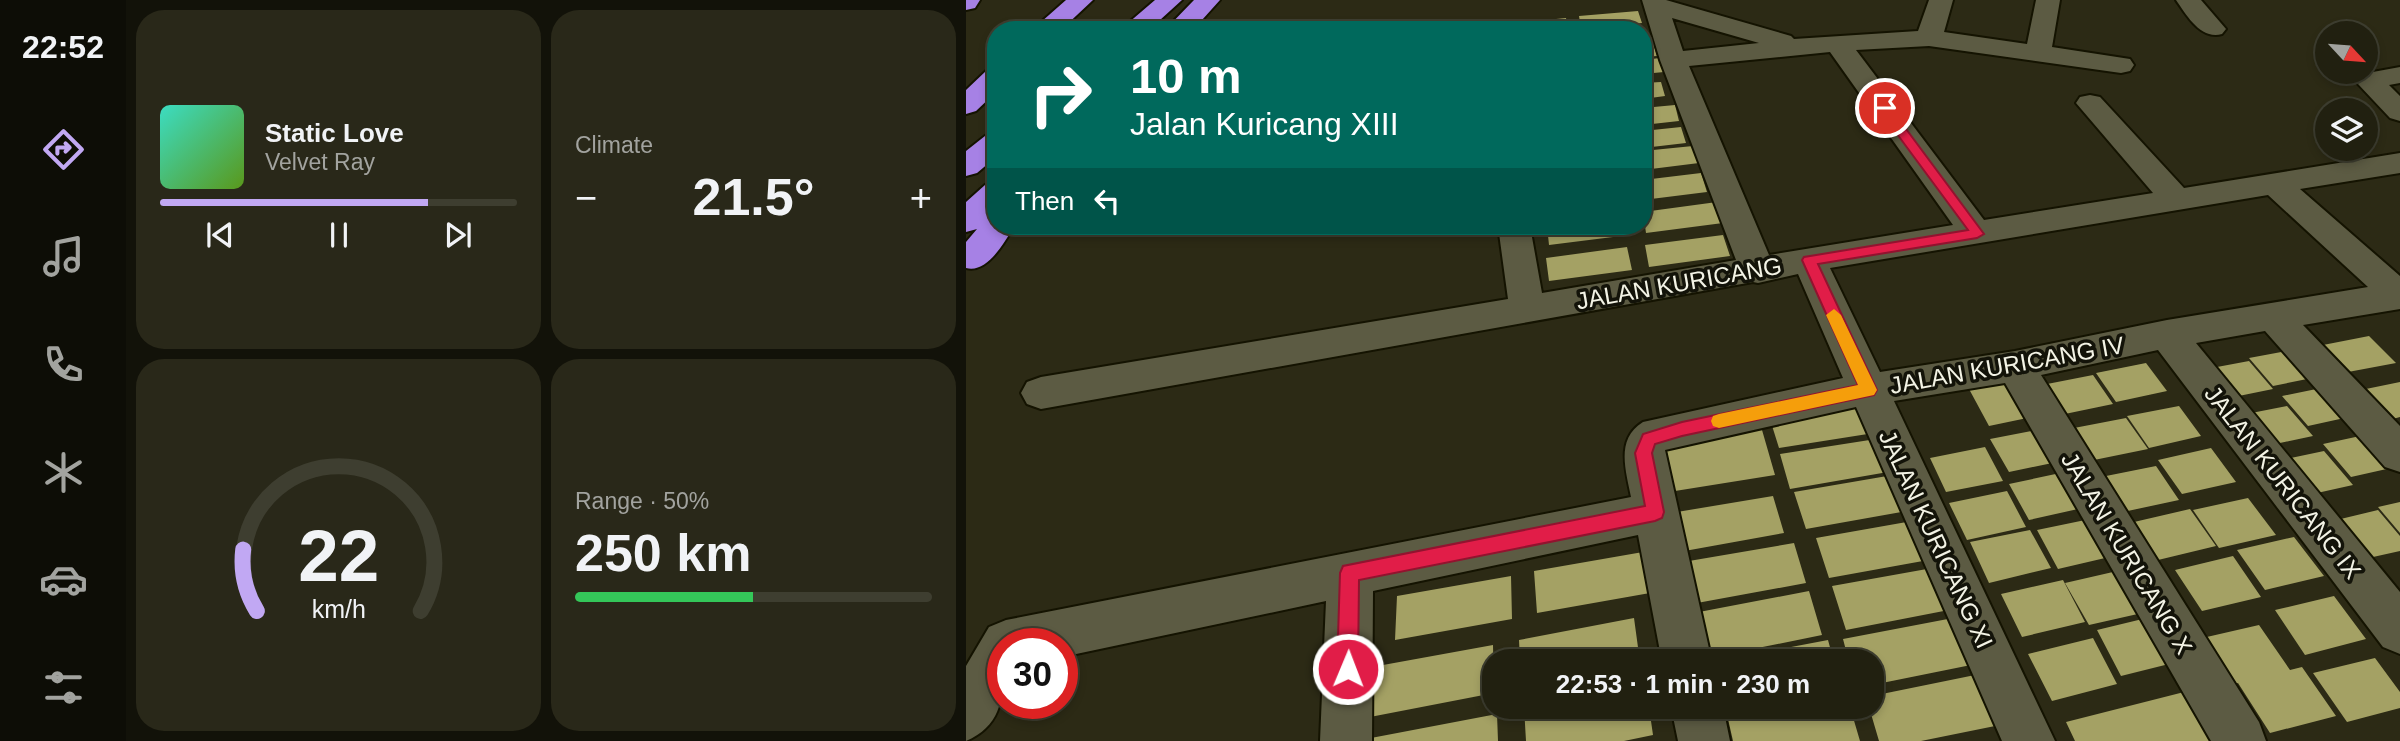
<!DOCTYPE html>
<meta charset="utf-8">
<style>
body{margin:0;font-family:Arial,sans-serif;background:#292819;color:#f1f3f6;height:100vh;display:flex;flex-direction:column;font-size:26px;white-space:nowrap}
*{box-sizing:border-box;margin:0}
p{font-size:23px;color:#a2a39f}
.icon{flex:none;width:38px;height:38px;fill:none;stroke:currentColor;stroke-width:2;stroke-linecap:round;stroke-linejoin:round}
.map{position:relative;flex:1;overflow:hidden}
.details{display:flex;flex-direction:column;gap:10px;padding:10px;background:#121209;width:840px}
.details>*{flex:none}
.hud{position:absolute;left:21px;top:21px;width:665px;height:214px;border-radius:28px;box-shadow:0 4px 10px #0003,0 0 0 2px #3e3e30;background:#00695c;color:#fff;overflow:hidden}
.needle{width:46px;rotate:116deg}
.fabs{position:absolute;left:1349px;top:21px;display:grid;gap:14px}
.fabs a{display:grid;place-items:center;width:63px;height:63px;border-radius:50%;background:#212010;box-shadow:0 4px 10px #0003,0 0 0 2px #3e3e30;font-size:35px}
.speed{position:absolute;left:21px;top:628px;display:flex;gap:14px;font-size:35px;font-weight:700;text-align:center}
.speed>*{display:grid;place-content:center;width:91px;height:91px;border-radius:50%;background:#212010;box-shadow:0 4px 10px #0003,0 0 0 2px #3e3e30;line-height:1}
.speed .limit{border:10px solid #d22;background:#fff;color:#111}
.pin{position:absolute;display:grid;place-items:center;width:60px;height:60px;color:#fff;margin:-30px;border:4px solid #fff;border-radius:50%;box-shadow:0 2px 7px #0007}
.me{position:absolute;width:77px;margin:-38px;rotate:1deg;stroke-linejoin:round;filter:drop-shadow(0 0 5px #0008)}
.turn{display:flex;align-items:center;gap:24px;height:147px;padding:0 28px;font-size:32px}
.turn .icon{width:91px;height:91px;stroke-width:2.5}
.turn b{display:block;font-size:49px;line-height:60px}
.then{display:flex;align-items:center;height:66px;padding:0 28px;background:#0003;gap:14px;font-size:26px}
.big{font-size:52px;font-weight:700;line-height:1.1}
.details .card{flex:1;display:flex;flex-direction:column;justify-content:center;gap:10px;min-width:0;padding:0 24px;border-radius:28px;background:#292819}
.details .dial{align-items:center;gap:0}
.dial svg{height:182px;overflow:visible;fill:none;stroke:#3e3e30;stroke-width:7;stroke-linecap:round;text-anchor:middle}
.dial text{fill:#f1f3f6;stroke:none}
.song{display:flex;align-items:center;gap:21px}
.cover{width:84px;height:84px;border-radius:10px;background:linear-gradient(135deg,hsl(170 70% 55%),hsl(90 70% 35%))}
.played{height:7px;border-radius:4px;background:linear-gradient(90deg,#c1a8f3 75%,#3e3e30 75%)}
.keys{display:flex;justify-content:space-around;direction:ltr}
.heat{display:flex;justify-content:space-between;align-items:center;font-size:38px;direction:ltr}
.charge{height:10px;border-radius:5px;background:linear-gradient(90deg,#34c759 50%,#3e3e30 0)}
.details .tiles{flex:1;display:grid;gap:10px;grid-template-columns:repeat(2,1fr)}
.trip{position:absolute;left:516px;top:649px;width:402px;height:70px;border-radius:28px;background:#212010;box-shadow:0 4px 10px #0003,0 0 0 2px #3e3e30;font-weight:700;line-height:70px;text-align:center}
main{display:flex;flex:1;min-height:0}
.dock{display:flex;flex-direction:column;width:126px;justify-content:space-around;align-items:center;background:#0d0d06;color:#a2a39f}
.dock .icon{width:49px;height:49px}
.dock .on{color:#c1a8f3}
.dock b{font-size:32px;color:#f1f3f6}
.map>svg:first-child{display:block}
</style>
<main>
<nav class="dock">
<b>22:52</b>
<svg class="icon on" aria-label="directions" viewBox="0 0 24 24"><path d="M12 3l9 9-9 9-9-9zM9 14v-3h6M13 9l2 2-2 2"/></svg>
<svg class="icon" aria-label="music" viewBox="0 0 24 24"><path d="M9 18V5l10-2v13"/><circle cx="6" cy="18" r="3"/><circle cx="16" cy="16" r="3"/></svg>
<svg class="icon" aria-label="phone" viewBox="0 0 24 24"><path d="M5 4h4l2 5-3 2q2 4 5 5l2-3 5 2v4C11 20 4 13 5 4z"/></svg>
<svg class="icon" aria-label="climate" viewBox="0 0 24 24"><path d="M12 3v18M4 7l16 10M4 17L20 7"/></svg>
<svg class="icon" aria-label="car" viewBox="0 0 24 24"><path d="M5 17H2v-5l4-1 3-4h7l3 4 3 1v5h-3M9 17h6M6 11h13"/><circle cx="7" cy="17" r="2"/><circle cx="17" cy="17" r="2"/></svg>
<svg class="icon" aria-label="filters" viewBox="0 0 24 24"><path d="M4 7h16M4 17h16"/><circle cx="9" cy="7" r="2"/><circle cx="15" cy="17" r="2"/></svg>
</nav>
<section class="details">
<div class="tiles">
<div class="card">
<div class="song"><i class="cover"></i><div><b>Static Love</b><p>Velvet Ray</p></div></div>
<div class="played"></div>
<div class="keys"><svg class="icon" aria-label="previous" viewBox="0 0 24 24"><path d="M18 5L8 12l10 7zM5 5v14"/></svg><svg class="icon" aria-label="pause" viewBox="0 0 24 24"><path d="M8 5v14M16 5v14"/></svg><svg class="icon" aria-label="next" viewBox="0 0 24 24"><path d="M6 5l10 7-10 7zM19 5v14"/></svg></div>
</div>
<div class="card"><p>Climate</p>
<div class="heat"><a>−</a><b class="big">21.5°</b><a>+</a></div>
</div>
<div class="card dial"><svg viewBox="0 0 100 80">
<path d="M14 69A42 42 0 1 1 86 69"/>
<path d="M14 69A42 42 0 0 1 8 42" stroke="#c1a8f3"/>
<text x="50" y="56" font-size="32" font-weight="700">22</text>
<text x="50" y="72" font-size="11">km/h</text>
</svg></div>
<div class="card"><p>Range · 50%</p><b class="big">250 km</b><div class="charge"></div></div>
</div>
</section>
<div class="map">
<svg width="1434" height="741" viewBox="0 0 1434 741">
<rect width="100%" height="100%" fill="#2c2a15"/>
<!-- building -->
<path fill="#a4a164" d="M672,11L676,23L615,29L613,16Z
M600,18L602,30H540V24Z
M687,43L691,56L677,57V44Z
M694,58L698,72L677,74V60Z
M695,82L699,96L677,99V83Z
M709,105L713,121L677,125V108Z
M715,127L720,143L677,148V131Z
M727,146L733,163L677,170V151Z
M735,173L741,192L677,200V180Z
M751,202L757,223L680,233L677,212Z
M581,226H661L663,235L583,245Z
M757,235L764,256L683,267L679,245Z
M661,247L666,270L583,281L580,258Z
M1403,336L1430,363L1382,372L1357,345Z
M1331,349L1356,376L1307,386L1283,358Z
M1283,361L1307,389L1258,399L1235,370Z
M1180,363L1201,391L1150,402L1130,373Z
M1127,375L1147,404L1094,415L1076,385Z
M1045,381L1066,417L1023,426L1003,389Z
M1434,382V417L1423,420L1395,390Z
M1365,386L1392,415L1342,426L1316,396Z
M895,402L908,433L813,448L803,416Z
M1213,406L1235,436L1183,448L1161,416Z
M1321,406L1347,436L1295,447L1270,416Z
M1160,418L1182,449L1128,460L1108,428Z
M794,423L809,475L709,491L698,438Z
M1076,429L1096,461L1043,472L1024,439Z
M1408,433L1434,466L1385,477L1357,444Z
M910,439L922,472L824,489L814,454Z
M1019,447L1037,481L980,492L964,458Z
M1245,448L1270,482L1216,494L1192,460Z
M1358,451L1387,485L1333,497L1306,462Z
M1190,466L1213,500L1157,512L1135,477Z
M1099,472L1121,507L1063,520L1043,484Z
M927,475L941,511L840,529L828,492Z
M1041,491L1060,527L1001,540L983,503Z
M807,496L818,533L713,552L705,513Z
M1282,498L1310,535L1253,548L1227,510Z
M1434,502V533L1412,507Z
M1224,509L1250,546L1192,560L1168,522Z
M1412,510L1434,536V551L1389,561L1358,523Z
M1129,518L1152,555L1092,569L1071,530Z
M952,520L968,559L863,578L850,538Z
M1064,530L1085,568L1023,583L1004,542Z
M1328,537L1358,576L1299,590L1271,550Z
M828,543L840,583L731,603L723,561Z
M677,552L684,593L571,613L568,571Z
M1267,556L1295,597L1236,611L1209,570Z
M972,567L988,609L880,630L866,586Z
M1160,569L1185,611L1123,625L1099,583Z
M545,576L546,619L429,640L431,596Z
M1097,580L1119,622L1056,637L1035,594Z
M843,591L856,635L742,658L733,612Z
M1368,596L1400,639L1339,655L1309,610Z
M1193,615L1219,660L1155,676L1131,630Z
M668,618L674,662H554L553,640Z
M987,618L1005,665L906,685V662H883L877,639Z
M1293,625L1324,670L1336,667L1370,716L1304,733L1272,683L1260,686L1232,639Z
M1127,638L1151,684L1086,701L1062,654Z
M862,640L868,662H758V660Z
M527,645L528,693L404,717L406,667Z
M1409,658L1434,692V708L1381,722L1347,673Z
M1014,674L1034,725L955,741H913L903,707H906V696Z
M1226,690L1257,741H1109L1100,722Z
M558,707H683L687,735L658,741H560Z
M822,707H884L894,741H767L762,719Z
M531,714L532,741H405V738Z"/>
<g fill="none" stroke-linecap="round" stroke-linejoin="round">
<defs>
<path id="minor" d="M676,0H700L825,36L828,39L952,31L963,0H987L978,32L1061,44L1070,0H1094L1086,47L1164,59L1168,65L1164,71L1155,73L963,46L890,50L1018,220L1187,193L1110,103L1114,97L1124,95L1134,97L1218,188L1434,153V173L1334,189L1434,276V309L1337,325L1434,426V472L1419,467L1299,331L1230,343L1434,592V654L1417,647L1192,350L1075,375L1293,722L1300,741H1245L1039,383L928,401L1089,741H1036L890,407L699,450L746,662H696L672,535L407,591L406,741H354L360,601L96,657V644H37C37,684 43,723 0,741V666L23,627L40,620L665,497C660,471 649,439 677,422L877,378L832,274L792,283L787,282L75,409L61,404L55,393L61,382L75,377L542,299L532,226H564L576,293L770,260L694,60ZM706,18L793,43L717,51ZM864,52L987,225L803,255L723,66ZM1302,195L1402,287L1201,320L1049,351L914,372L864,268Z
M1210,0H1235L1260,29L1256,34C1235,40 1221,16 1210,0Z
M1434,67V83L1423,85L1434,96V121L1424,118L1392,84L1396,74Z
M705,707H757L764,741H712Z"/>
<path id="highway" d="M0,0H14L9,8L0,10Z
M100,0H127L95,30H66Z
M189,0H216L183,30H154Z
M228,0H254L227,30H199Z
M30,69V92L10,111L0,114V90L20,71Z
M30,133V157L11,173L0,176V151L19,136Z
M30,182V211L23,217L30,215V226H48C39,242 21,274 0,268V242L11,229L0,232V202L19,185Z"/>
</defs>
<!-- minor casing -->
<use href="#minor" stroke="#141301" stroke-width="4"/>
<!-- highway casing -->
<use href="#highway" stroke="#141301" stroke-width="4"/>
<!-- minor -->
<use href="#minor" fill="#5c5b43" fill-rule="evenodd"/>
<!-- highway -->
<use href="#highway" fill="#a681e5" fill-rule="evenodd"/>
</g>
<!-- route -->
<path fill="#e11d48" stroke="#92132f" stroke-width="2" d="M914,106H923L1018,234L1011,238L852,264L911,390L908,395L716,436L689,444L686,453L698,512L696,518L689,521L393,580L392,669L389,676L382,679L374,676L371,669L374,573L377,566L679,506L669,453L677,434L716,422L892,385L836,260L838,257L1002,230L914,111Z"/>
<!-- slow -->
<path fill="#f59e0b" d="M868,309L875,315L911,390L908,395L753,428L747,426L745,421L747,416L753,414L892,385L860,315Z"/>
<g text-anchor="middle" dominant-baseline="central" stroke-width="7" stroke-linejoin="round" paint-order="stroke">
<!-- street labels -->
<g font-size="24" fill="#f3f3e5" stroke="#131309">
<text transform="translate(713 283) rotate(-10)">JALAN KURICANG</text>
<text transform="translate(1041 365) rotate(-10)">JALAN KURICANG IV</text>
<text transform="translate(1317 482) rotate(52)">JALAN KURICANG IX</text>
<text transform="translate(970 539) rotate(65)">JALAN KURICANG XI</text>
<text transform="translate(1161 553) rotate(59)">JALAN KURICANG X</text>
</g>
</g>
</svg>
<div class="fabs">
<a><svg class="needle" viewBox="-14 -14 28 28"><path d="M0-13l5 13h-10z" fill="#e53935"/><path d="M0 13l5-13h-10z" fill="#a2a39f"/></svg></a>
<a><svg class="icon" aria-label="layers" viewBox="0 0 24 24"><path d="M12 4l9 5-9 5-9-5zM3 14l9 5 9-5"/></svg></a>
</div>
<div class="speed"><div class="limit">30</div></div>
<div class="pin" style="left:919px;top:108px;background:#d93025"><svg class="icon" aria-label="arrive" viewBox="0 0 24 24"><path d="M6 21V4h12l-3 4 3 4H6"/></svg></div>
<svg class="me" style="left:382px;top:669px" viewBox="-20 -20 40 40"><circle r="17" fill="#e11d48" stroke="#fff" stroke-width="3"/><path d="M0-11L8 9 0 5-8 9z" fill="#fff"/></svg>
<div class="trip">22:53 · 1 min · 230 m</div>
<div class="hud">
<div class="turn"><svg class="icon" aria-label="right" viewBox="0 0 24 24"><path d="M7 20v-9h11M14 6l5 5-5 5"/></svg><div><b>10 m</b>Jalan Kuricang XIII</div></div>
<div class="then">Then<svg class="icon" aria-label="left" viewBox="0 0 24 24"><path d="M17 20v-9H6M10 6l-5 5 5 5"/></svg></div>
</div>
</div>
</main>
